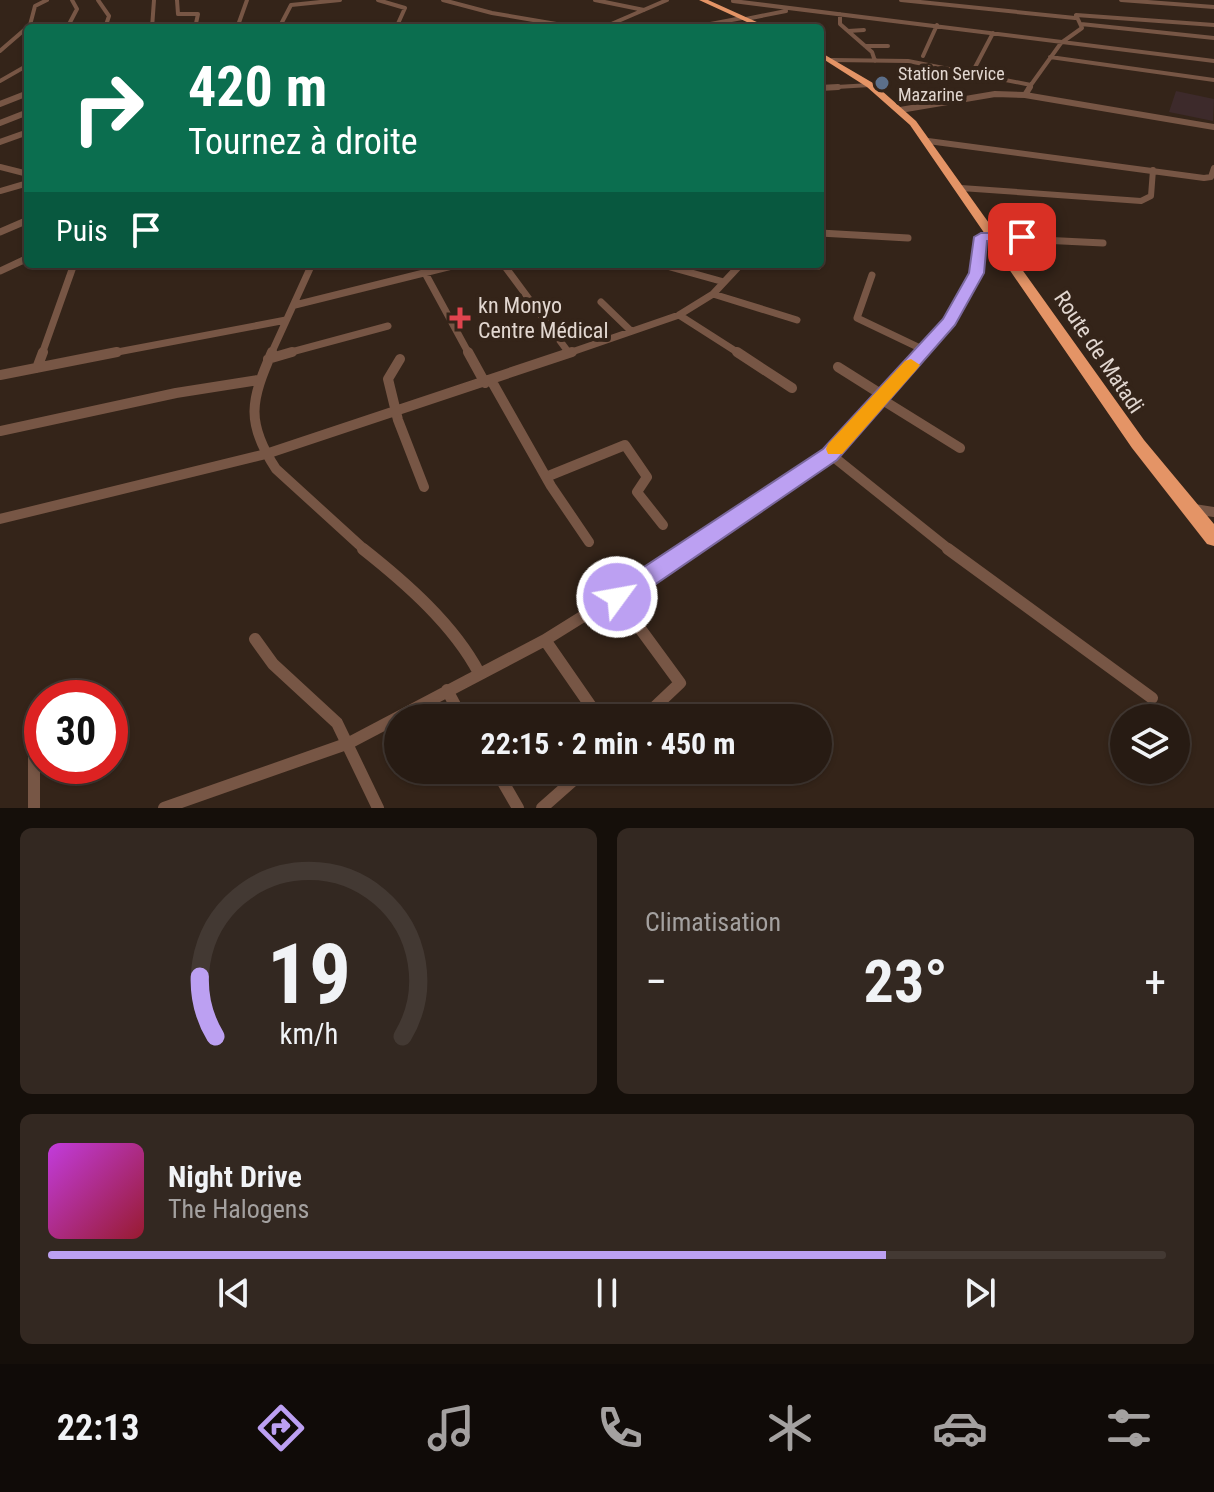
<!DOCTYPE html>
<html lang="fr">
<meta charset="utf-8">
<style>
body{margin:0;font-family:"Roboto Condensed",sans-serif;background:#332821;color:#f1f3f6;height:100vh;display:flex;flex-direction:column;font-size:30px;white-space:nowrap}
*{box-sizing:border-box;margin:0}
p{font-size:26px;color:#a4a1a0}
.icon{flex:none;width:44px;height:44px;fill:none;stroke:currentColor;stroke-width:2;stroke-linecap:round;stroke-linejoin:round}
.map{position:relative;height:808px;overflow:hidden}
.sheet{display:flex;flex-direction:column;gap:20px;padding:20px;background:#150f0a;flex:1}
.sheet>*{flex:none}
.top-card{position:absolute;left:24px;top:24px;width:800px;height:244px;border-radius:8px;box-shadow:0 2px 6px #0004,0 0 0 2px #433933;background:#0b6e4f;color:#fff;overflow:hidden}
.controls{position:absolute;left:1110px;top:704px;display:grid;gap:16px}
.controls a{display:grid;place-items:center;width:80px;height:80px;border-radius:50%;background:#271b13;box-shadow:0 2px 6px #0004,0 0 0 2px #433933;font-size:40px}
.speed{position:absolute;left:24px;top:680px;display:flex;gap:16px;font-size:40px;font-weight:700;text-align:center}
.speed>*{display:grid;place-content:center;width:104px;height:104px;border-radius:50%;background:#271b13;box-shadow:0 2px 6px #0004,0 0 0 2px #433933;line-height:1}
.speed .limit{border:12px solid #d22;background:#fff;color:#111}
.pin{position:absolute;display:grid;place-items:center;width:68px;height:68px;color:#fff;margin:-34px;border-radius:16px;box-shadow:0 4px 12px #0006}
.me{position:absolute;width:88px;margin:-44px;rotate:58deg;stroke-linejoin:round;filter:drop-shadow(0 0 6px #0008)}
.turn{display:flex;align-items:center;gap:28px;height:168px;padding:0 32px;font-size:36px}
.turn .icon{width:104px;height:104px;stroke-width:2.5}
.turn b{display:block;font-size:56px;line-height:68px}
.then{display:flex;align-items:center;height:76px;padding:0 32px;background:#0003;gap:16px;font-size:30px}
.big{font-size:60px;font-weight:700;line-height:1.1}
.sheet .tile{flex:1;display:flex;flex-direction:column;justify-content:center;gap:12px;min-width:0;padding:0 28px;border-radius:12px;background:#332821}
.sheet .dial{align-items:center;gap:0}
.dial svg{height:208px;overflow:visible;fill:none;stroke:#433933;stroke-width:7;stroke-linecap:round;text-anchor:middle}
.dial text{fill:#f1f3f6;stroke:none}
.song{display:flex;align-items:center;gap:24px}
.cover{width:96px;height:96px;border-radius:12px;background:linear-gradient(135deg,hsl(290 70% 55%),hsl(350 70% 35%))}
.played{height:8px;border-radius:4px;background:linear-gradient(90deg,#bca0f2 75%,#433933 75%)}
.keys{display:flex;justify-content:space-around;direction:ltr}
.heat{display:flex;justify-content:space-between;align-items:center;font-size:44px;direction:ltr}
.sheet .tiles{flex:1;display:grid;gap:20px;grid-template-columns:1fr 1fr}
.tile:last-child{grid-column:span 2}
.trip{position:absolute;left:384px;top:704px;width:448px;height:80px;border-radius:40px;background:#271b13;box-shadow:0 2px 6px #0004,0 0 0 2px #433933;font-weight:700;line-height:80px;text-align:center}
.tabs{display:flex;height:128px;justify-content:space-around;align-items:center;background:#100b08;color:#a4a1a0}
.tabs .icon{width:56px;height:56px}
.tabs .selected{color:#bca0f2}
.tabs b{font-size:36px;color:#f1f3f6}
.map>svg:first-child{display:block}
</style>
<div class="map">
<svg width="1214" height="808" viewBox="0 0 1214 808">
<rect width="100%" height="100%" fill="#342419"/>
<!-- education -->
<path fill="#3d2a2b" d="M1176,91L1214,99L1213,121L1169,112Z"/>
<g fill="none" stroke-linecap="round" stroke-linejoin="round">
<!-- street-far4 -->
<path stroke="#775645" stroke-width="4" d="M98,0L109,16L105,28
M177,0L178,14H198L195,28
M378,0L405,8L396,28
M443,0L492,13L580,28
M595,0L644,10
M901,0L1075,18
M1121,0L1214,7
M733,1L1214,61
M840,14V24L872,52L875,61
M746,19L786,11
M398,24L415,28
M1081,24L1214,38
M700,26L742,18
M67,28L77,9L72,0
M152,28L154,0
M237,28L247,0
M279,28L291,5L340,0
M602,28L667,0
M797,28L812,26
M848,31L864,30
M865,46H888
M0,51L30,25L35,6L47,0
M923,56L937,25
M1050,57L1214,80
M832,60L908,61L1031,85
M972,73L993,33
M0,81L28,65
M820,88L870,85
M1028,89L1061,43L1082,28L1076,15L1214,25"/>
<!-- street-far3 -->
<path stroke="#775645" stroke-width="6" d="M820,88L838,87
M1025,95L1214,127
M0,104L28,93
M900,110L995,94L1025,95L1030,87
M0,123L28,112
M928,141L1204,178L1211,177L1214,168
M0,142L28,132
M0,167L28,174
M961,188L1141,201L1151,196L1153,170
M0,191L28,183"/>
<!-- street-far2 -->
<path stroke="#775645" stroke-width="7" d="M0,232L28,220
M820,233L908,238
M503,264L569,353
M807,264L818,266
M663,265L724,282
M0,271L28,258
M425,273L469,354
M872,275L857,318L924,350
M713,294L797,320
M601,302L631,331
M295,305L460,264
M679,315L740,354
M42,354L74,264
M107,354L286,320
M271,354L312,264
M284,354L388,326
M566,354L679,315L713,294L741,264
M919,354C953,316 974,288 981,237L1103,243"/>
<!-- street-far1 -->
<path stroke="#775645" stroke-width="10" d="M272,352C251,400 245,422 276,469L366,551
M468,352L485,383
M737,352L792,388
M268,359L292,352
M400,359L388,379L398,420L424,487
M838,367L884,396
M37,368L43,352
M0,375L117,352
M491,380L551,486L589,542
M881,399L960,448
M0,431L176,393L258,380
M830,454L951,551
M546,477L625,445L647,477L637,492L663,525
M1194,509L1214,512
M0,519L266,454L572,352
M688,551L830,454L921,352"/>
<!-- street -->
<path stroke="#775645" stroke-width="12" d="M363,549C406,583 454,625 479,673
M948,549L1152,698
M617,597L680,683L643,718
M255,639L273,664L337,723L378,808
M545,640L599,718
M447,690L462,718
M34,717V808
M496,770L518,808
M164,808L349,743L545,640L691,549
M542,808L585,770"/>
<!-- highway -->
<path fill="#e49466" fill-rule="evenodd" d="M699,0H708L770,28H760Z
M820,52L873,83L916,121L1144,440L1214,524V546L1207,544L1132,448L910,125L867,87L820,57Z"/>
</g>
<!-- route -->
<path fill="#bca0f2" stroke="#7a689d" stroke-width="2" d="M981,233H1022L1029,237L1022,242L987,241L984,273L955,325L837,460L625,605L617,608L609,605L605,597L609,590L823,449L943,319L969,273L974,237Z"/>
<!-- slow -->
<path fill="#f59e0b" d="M911,359L920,365L917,369L842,454H828L826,449L828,444L905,361Z"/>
<!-- markers -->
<circle fill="#5c6f8a" stroke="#342419" stroke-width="3" cx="882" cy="83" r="8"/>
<path fill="#e0444e" stroke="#342419" stroke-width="3" d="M456 306h8v8h8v8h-8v8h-8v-8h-8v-8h8z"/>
<g text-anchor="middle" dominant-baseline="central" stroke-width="8" stroke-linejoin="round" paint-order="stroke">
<!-- far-poi labels -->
<g font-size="18" fill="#e2d7d0" stroke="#342419" text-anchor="start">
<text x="898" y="73">Station Service<tspan x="898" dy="21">Mazarine</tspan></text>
</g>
<!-- poi labels -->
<g font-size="22" fill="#e2d7d0" stroke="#342419" text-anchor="start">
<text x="478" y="305">kn Monyo<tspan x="478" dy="25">Centre Médical</tspan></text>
</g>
<!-- street labels -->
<g font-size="22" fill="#e2d7d0" stroke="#342419">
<text transform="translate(1099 352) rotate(56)">Route de Matadi</text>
</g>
</g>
</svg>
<div class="controls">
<a><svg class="icon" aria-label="layers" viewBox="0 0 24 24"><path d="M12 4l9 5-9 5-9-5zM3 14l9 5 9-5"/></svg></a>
</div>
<div class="speed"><div class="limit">30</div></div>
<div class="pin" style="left:1022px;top:237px;background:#d93025"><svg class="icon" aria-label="arrive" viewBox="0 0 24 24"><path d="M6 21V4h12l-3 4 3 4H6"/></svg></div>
<svg class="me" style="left:617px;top:597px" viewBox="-20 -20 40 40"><circle r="17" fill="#bca0f2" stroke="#fff" stroke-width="3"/><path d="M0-11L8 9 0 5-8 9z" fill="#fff"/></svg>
<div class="trip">22:15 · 2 min · 450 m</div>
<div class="top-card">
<div class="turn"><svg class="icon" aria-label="right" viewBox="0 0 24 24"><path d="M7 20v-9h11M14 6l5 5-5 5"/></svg><div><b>420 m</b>Tournez à droite</div></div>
<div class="then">Puis<svg class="icon" aria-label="arrive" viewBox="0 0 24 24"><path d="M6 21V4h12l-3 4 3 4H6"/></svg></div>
</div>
</div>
<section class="sheet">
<div class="tiles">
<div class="tile dial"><svg viewBox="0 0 100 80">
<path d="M14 69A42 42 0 1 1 86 69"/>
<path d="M14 69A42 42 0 0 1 8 46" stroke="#bca0f2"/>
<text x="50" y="56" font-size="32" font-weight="700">19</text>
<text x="50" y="72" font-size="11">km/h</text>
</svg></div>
<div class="tile"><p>Climatisation</p>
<div class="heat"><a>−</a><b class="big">23°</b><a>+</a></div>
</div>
<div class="tile">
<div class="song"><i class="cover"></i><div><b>Night Drive</b><p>The Halogens</p></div></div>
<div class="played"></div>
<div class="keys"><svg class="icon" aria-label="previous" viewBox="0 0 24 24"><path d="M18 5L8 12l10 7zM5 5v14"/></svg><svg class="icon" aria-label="pause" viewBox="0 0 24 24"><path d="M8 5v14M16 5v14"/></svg><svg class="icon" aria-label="next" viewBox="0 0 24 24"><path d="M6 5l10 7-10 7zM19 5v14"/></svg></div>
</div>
</div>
</section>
<nav class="tabs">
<b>22:13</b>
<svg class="icon selected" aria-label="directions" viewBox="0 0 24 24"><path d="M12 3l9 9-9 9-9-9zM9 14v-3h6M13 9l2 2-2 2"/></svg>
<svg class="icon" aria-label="music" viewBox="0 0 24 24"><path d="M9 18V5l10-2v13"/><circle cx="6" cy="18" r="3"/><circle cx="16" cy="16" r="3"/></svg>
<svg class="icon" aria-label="phone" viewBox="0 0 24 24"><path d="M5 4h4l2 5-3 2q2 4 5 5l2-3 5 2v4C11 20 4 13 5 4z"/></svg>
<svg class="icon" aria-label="climate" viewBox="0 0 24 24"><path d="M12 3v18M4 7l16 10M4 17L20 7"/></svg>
<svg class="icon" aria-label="car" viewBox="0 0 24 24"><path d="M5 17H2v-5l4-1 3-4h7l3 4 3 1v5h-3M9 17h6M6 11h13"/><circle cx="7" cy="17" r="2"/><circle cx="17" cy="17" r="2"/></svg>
<svg class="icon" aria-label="filters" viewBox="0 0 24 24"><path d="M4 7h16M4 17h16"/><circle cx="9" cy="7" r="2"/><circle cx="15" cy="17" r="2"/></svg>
</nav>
